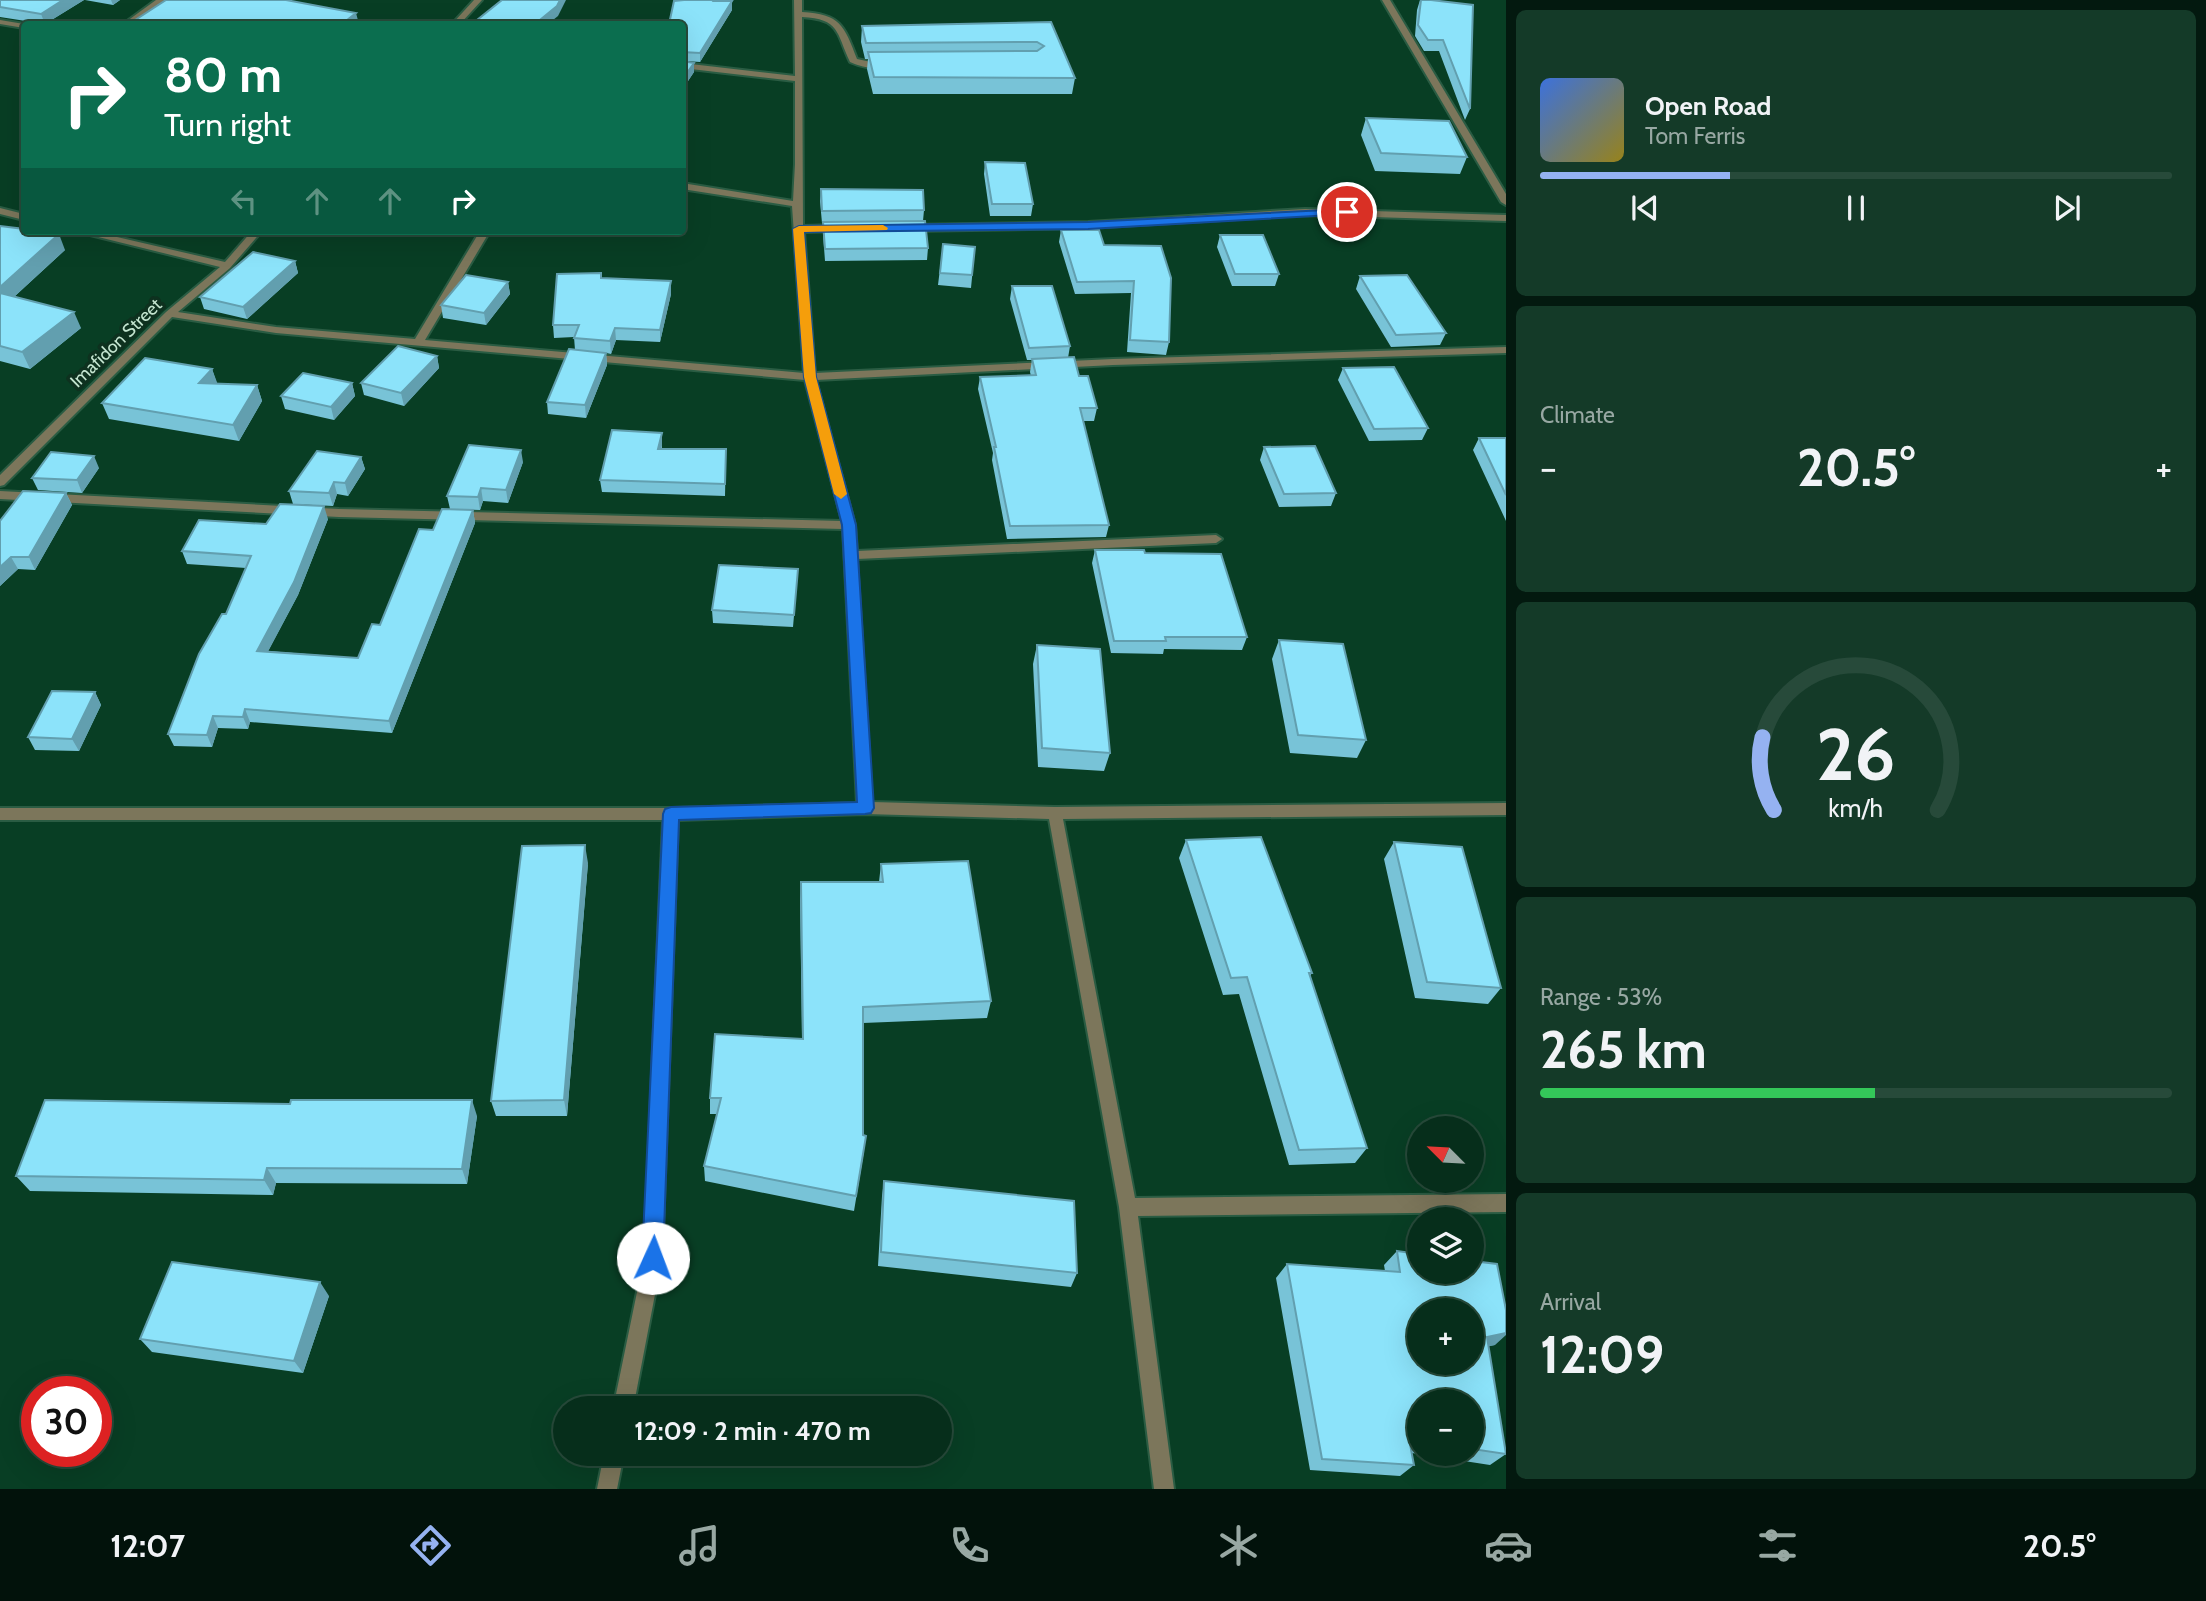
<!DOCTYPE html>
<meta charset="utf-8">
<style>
body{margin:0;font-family:Cabin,sans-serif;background:#143a28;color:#f1f3f6;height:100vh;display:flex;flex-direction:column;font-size:26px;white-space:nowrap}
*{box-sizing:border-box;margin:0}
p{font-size:23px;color:#98a8a3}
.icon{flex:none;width:38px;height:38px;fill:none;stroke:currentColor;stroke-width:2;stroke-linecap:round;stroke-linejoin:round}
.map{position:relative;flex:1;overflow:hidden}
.details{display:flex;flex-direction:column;gap:10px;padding:10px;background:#03190f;width:700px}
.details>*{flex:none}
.hud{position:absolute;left:21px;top:21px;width:665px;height:214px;border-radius:7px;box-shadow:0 7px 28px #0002,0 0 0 2px #274a3a;background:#0b6e4f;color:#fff;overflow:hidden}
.needle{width:46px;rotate:294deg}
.controls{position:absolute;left:1407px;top:1116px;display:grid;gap:14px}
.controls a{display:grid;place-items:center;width:77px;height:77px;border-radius:50%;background:#062e1b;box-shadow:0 7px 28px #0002,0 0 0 2px #274a3a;font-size:35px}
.speed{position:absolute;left:21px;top:1376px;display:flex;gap:14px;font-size:35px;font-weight:700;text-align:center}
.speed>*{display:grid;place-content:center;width:91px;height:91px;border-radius:50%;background:#062e1b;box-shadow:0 7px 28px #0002,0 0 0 2px #274a3a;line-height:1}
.speed .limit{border:10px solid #d22;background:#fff;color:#111}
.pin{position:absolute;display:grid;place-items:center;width:60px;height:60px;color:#fff;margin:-30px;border:4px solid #fff;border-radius:50%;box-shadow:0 2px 7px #0007}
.me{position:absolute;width:77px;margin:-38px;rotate:2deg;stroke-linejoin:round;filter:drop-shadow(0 0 5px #0008)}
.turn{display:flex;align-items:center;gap:24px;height:147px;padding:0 28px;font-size:32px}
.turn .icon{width:91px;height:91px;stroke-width:2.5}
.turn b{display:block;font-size:49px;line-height:60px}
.lanes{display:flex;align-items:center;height:66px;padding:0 28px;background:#0003;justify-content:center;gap:35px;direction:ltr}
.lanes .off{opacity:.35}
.big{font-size:52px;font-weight:700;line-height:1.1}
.details .card{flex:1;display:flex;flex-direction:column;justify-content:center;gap:10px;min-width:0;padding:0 24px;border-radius:10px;background:#143a28}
.details .dial{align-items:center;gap:0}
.dial svg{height:182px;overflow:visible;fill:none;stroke:#274a3a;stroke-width:7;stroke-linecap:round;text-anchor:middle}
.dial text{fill:#f1f3f6;stroke:none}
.song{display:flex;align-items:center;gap:21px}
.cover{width:84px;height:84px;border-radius:10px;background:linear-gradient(135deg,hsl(220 70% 55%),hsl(50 70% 35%))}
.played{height:7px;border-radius:4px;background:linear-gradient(90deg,#95b2f1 30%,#274a3a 30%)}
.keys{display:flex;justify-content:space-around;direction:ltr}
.heat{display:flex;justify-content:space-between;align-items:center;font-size:38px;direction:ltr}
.charge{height:10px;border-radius:5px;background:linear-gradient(90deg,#34c759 53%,#274a3a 0)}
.trip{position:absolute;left:553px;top:1396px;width:399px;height:70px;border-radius:35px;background:#062e1b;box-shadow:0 7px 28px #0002,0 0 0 2px #274a3a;font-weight:700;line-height:70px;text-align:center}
.menu{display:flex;height:112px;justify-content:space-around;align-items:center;background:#02120b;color:#98a8a3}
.menu .icon{width:49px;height:49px}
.menu .active{color:#95b2f1}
.menu b{font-size:32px;color:#f1f3f6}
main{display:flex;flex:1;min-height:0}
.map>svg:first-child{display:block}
</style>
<main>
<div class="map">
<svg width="1506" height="1489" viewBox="0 0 1506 1489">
<rect width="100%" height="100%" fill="#083e24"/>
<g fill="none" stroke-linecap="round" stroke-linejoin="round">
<defs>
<path id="minor" d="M156,0H165L131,24H123Z
M474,0H482L460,24H452Z
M794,0H802V12C840,14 844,25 857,59L890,66C879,71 861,67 850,62C836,32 840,19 802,17L803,226L839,225L844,228L839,231L804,232L815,373L1113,359L1506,347V353L1113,365L816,380L855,525L857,551L1216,535L1222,539L1216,543L857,559L872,802L1055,807L1506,803V815L1063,819L1135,1198L1506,1194V1212L1138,1216L1174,1489H1154L1119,1207L1049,819L865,814L678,820L662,1258L633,1409H613L644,1258L663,820H0V808H671L857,803L843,529L339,517L0,499V491L339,509L842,521L805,380L276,333L172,317L4,485L0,486V475L166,312L220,267L74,231H91L225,262L252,231H262L230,268L178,312L276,327L415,339L480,231H490L425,340L804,373L792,206L682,189V183L793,201L795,164V81L682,68V63L795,76Z
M1382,0H1390L1506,194V205L1501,202Z
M0,20L24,24H27H24V28L0,24Z
M0,208L24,214V220L0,214Z
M1305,209L1506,215V221L1305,215L1088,228L908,231L903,228L908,225L1088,222Z
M604,1454H624L617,1489H597Z"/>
</defs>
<!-- minor casing -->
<use href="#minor" stroke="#2a5c43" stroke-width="4"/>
<!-- minor -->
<use href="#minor" fill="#7c765b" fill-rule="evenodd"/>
</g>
<!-- wall -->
<path fill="#78c3d7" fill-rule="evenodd" d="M0,0H84L45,24L0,17Z
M85,0H120L113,5Z
M716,0V1H732V10L700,62L685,61L694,72L682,90V24Z
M1420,0H1431L1470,109L1465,120L1439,51H1424L1415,36L1417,10Z
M1051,22L1075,78L1072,94H873L867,69L868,59H865L861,42L862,26Z
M1366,118L1467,157L1460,174L1375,171L1361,135Z
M985,162L1033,204L1031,216H990L984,174Z
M821,189L924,210L923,221L928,248L927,260L825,261L823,234V223H822L820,201Z
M0,226L65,250L15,296L81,328L30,369L0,361Z
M1061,230L1104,245L1161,246L1169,342L1166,355L1127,352L1131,293L1075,294L1059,242Z
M1220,235L1279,274L1275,286H1232L1217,247Z
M943,244L975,247L971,288L938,285Z
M295,261L298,273L247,319L204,309L200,297Z
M601,273V278L671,294L660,342L616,340L611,354L606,353L607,365L586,418L548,414L547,402L575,350L574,337L554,338L553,325Z
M1360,276L1446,333L1440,345L1391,347L1356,289Z
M508,282L510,294L486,325L443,318L441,305Z
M1012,286L1070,346L1068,358L1097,408L1094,421H1083L1109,525L1106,537L1007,539L992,460L993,453L978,389L980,377L1031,376L1030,372L1032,360H1027L1010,299Z
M437,356L439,368L404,406L364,395L361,383Z
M1343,368L1428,428L1422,440L1369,441L1338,380Z
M212,369L217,384L257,385L262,401L239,441L109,419L102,403Z
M352,383L355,396L334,420L285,409L281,396Z
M1479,438H1506V521L1473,450Z
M662,445V449H726L725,496L602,492L600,480Z
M1264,447L1336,493L1331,506L1279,507L1260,460Z
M361,457L365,469L348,496L337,494L333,506L293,504L289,491Z
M523,462L508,503L483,501L480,510L450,509L447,496Z
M99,468L82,493L38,490L32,478Z
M66,493L72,505L35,570L18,569L0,586V521Z
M473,510L475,523L392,733L250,722L248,729L218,728L212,747L174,746L168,734L226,614L246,568L187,564L182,551L266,524L328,519L298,595L268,651L358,658L380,625L433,530Z
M1095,550L1145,553L1247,637L1242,650L1164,649L1163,654L1111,653L1092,563Z
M797,581L793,627L713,623L712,610Z
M1279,640L1366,740L1357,758L1290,753L1272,659Z
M1037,645L1110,753L1104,771L1038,767L1033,664Z
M95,692L101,705L79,751L35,750L28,737Z
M1186,840L1312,973L1310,976L1367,1148L1355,1163L1289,1165L1239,994L1223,995L1179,858Z
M1394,842L1501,988L1488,1004L1415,998L1384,859Z
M588,863L567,1116H496L491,1101Z
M881,864L991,1001L987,1018L863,1023V1135L864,1151L854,1211L705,1181L704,1166L717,1114H710V1098L802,1038L800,899L801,882H879Z
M477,1116L467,1184L276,1183L273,1195L30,1191L16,1176Z
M884,1181L1077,1273L1071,1287L878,1266L882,1196Z
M1397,1251L1495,1345L1488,1346L1506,1454L1490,1465L1412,1453L1414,1465L1400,1476L1310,1470L1276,1278L1287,1264L1385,1271L1384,1265ZM1419,1402H1472V1454H1419Z
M329,1296L303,1373L152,1352L140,1339Z"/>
<!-- shaded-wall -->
<path fill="#629faf" d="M63,0H84L45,24L41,14Z
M111,0H120L113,5Z
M560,0H566L558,16L548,24H535Z
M732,1V10L700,62V53Z
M356,13L359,24H342Z
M694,63V72L682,90V80Z
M59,234L65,250L2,308L0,303V287Z
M295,261L298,273L247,319L243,307Z
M671,281V294L660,342V330Z
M508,282L510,294L486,325L484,313Z
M74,312L81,328L30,369L22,352Z
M615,328L616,340L611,354L610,341Z
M606,353L607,365L586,418L585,405Z
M437,356L439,368L404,406L401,393Z
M212,369L218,385L199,383Z
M352,383L355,396L334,420L331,407Z
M257,385L262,401L239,441L233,425Z
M662,433V445L659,462L658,449Z
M521,450L523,462L508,503L506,490Z
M94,456L99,468L82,493L77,480Z
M361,457L365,469L348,496L345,483Z
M334,482L337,494L333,506L329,493Z
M481,488L483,501L480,510L478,497Z
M66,493L72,505L35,570L29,557Z
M324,506L328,519L298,595L262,663L257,651Z
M473,510L475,523L392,733L389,721Z
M11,557L18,569L0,586V567Z
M95,692L101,705L79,751L72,739Z
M245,709L250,722L248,729L243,717Z
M213,716L218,728L212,747L207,735Z
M585,845L588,863L567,1116L564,1100Z
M472,1100L477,1116L467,1184L462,1169Z
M267,1168L276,1183L273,1195L264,1180Z
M320,1282L329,1296L303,1373L294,1361Z
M1506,1333V1335L1495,1345L1472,1350L1487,1337Z"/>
<!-- building -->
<path fill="#8ce3fa" stroke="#629faf" stroke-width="2" fill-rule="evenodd" d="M0,0H63L41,14L0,7Z
M166,0H286L356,13L342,24H129Z
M502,0H560L557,6L535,24H472Z
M684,0H715L714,1H732L700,53L682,52V24H669L674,1Z
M1421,0H1431L1473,5L1470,109L1443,40H1428L1418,25Z
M1051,22L1075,78L874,77L868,52L1037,51L1044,46L1037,42L866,43L862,26Z
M682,61L694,63L682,80Z
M1366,118L1449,121L1467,157L1381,153Z
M985,162L1025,163L1033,204H992Z
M821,189L923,190L924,210L822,211Z
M925,221L928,248L825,249L823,222Z
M0,226L24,229V231H36L59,234L0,287Z
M1061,230H1099L1104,245L1161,246L1171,278L1169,342L1130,340L1134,281L1077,282Z
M1220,235H1263L1279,274H1235Z
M943,244L975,247L972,275L940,273Z
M253,252L295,261L243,307L200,297Z
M601,273V278L671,281L660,330L615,328L610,341L574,338L579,325H553L557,274Z
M466,275L508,282L484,313L441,305Z
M1407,275L1446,333L1396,335L1360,276Z
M1012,286H1052L1070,346L1029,348Z
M0,293L74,312L22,352L0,346Z
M398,346L437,356L401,393L361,383Z
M569,349L606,353L585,405L547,402Z
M1074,357L1079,376H1088L1097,408H1080L1109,525L1010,526L994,447H996L980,377L1036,375L1032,359Z
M145,358L212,369L199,383L257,385L233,425L102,403Z
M1394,367L1428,428L1374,429L1343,368Z
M303,373L352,383L331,407L281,396Z
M612,430L662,433L658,449H726L725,484L600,480Z
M1479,438H1506V495Z
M469,445L521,450L506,490L481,488L478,497L447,496Z
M1315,446L1336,493L1284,494L1264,447Z
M317,451L361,457L345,483L334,482L329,493L289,491Z
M51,452L94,456L77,480L32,478Z
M23,491L66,493L29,557H11L0,567V521Z
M280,504L324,506L294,582L257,651L358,658L372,624L380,625L419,529L433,530L442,509L473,510L389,721L245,709L243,717L213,716L207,735L168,734L199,654L222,614H226L251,556L182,551L199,520L266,524Z
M1095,550H1144L1145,553L1221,554L1247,637H1165L1166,641H1114Z
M719,565L798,569L794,615L712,610Z
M1279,640L1343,644L1366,740L1298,735Z
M1037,645L1100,649L1110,753L1042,748Z
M52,691L95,692L72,739L28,737Z
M1261,837L1312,973H1309L1367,1148L1299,1150L1247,977L1231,978L1186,840Z
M1394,842L1462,847L1501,988L1427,982Z
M585,845L564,1100L491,1101L522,846Z
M968,861L991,1001L863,1007V1135L866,1136L856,1196L704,1166L721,1098H710L715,1034L803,1039L801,882H883L881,864Z
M45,1100L290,1104L291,1100H472L462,1169L267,1168L264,1180L16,1176Z
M884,1181L1074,1201L1077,1273L881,1252Z
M1397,1251L1419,1254V1272H1472V1261L1497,1264L1506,1310V1333L1487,1337L1506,1454L1472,1449V1402H1419V1441L1409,1439L1414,1465L1322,1459L1287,1264L1400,1272ZM1419,1311H1472V1363H1419Z
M172,1262L320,1282L294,1361L140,1339Z"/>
<!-- route -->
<path fill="#1a73e8" stroke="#114b97" stroke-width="2" d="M1347,209L1352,212L1350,214L1088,229L804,232L816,377L856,525L874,808L871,813L865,814L679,820L663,1258L660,1265L653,1268L645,1265L642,1258L663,814L665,809L671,807L857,802L842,525L804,377L793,229L799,226L1088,222Z"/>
<!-- slow -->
<path fill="#f59e0b" d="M883,225L888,228L887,230L804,232L816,377L847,494L841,499L834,494L804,377L793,229L799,226Z"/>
<g text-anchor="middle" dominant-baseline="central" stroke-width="7" stroke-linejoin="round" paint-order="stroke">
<!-- far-street labels -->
<g font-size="18" fill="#c4e5d0" stroke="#0e311f">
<text transform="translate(116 343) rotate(-44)">Imafidon Street</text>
</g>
</g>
</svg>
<div class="controls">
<a><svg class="needle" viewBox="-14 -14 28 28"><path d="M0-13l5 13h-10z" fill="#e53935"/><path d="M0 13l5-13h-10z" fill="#98a8a3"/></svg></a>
<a><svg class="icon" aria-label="layers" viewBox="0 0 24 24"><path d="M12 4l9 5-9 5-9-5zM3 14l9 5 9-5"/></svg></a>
<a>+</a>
<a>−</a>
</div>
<div class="speed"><div class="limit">30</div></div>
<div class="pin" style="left:1347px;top:212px;background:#d93025"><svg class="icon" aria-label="arrive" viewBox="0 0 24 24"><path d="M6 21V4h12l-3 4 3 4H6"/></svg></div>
<svg class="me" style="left:653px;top:1258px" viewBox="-20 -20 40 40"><circle r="19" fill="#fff"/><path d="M0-13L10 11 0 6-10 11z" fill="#1a73e8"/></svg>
<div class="trip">12:09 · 2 min · 470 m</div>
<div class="hud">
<div class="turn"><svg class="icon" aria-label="right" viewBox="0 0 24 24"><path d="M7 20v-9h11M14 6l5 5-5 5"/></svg><div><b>80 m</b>Turn right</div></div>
<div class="lanes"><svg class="icon off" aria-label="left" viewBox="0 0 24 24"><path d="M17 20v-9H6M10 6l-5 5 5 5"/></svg><svg class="icon off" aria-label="ahead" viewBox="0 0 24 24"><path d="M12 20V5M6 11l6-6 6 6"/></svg><svg class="icon off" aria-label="ahead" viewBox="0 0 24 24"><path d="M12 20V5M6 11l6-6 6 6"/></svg><svg class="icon" aria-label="right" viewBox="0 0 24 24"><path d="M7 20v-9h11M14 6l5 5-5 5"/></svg></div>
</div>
</div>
<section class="details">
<div class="card">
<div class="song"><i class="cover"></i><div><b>Open Road</b><p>Tom Ferris</p></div></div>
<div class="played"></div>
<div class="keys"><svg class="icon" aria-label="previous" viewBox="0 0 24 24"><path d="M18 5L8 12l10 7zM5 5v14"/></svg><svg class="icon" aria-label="pause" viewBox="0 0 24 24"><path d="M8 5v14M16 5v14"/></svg><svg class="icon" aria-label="next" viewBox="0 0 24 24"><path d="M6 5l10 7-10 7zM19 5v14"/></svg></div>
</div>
<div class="card"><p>Climate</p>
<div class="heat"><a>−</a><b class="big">20.5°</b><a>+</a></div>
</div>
<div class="card dial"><svg viewBox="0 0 100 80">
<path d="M14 69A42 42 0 1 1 86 69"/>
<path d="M14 69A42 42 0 0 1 9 37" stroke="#95b2f1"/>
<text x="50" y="56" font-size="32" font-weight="700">26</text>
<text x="50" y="72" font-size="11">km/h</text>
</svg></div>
<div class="card"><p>Range · 53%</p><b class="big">265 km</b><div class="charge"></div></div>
<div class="card"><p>Arrival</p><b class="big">12:09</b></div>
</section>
</main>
<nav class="menu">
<b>12:07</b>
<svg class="icon active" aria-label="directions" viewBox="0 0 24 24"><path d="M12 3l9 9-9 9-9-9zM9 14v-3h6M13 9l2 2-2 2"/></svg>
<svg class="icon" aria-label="music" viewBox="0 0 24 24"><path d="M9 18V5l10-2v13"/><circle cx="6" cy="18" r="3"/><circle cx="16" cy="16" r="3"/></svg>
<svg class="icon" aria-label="phone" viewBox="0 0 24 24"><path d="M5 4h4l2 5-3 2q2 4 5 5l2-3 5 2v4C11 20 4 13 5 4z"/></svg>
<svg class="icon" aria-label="climate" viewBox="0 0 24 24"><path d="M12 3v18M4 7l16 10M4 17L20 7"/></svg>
<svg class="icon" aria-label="car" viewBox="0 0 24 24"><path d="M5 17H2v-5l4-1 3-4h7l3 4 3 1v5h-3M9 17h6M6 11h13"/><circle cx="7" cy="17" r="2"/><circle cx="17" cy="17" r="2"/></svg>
<svg class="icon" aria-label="filters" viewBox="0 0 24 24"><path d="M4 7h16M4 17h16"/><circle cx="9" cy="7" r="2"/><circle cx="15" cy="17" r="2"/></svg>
<b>20.5°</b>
</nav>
